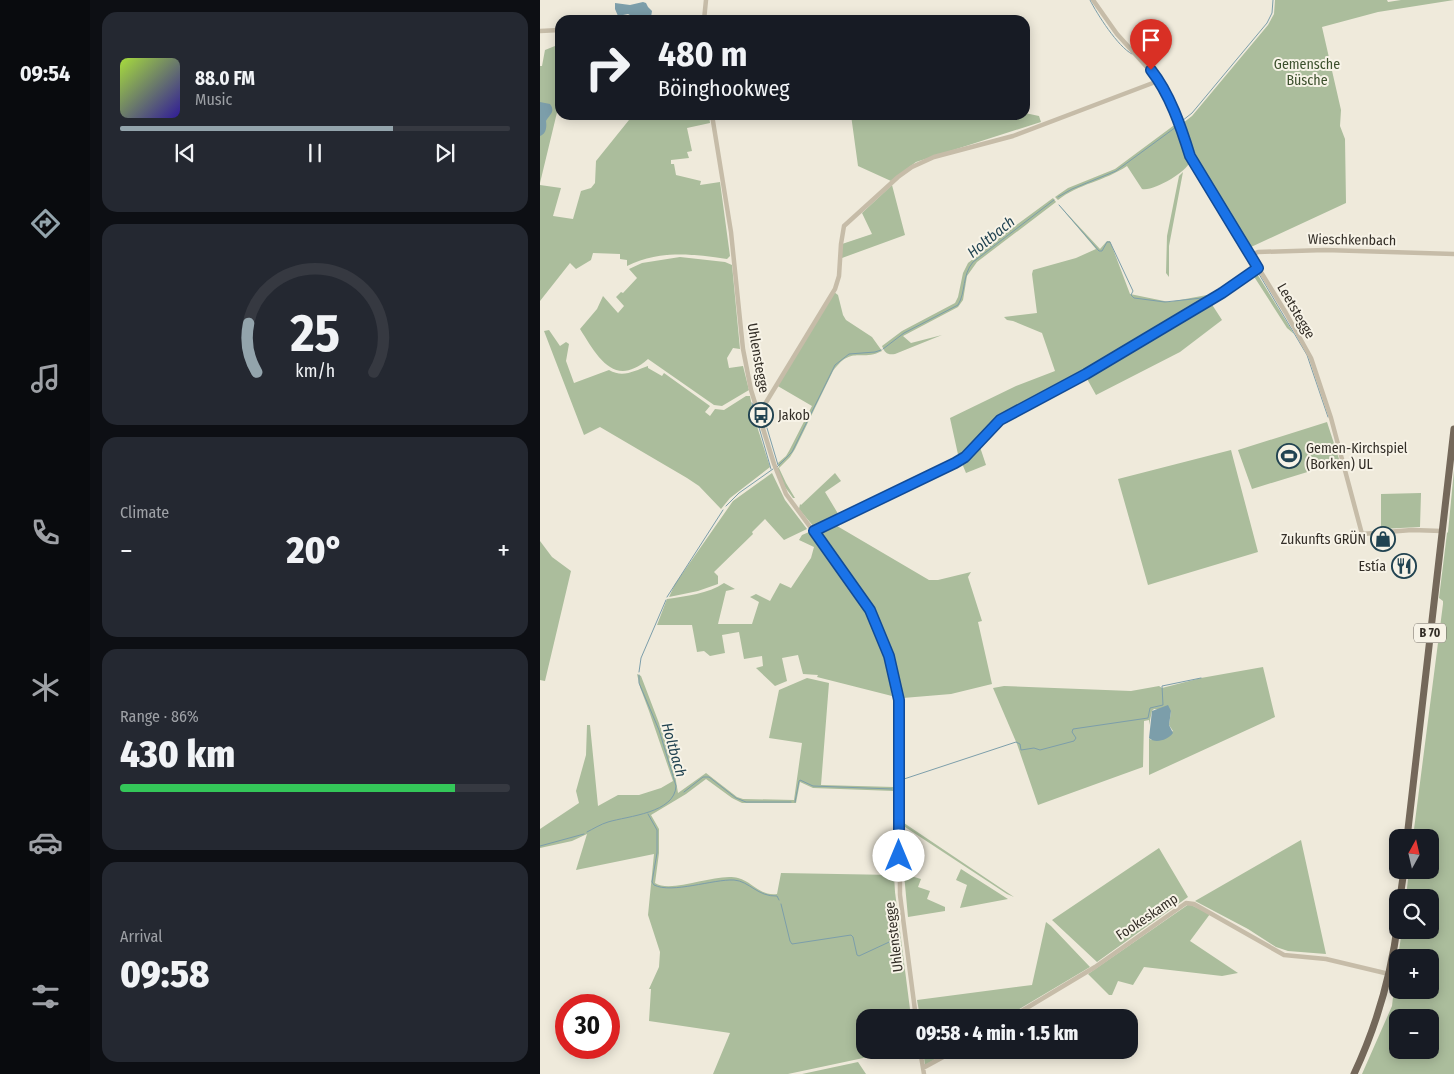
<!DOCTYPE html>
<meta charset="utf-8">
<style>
body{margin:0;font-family:"Fira Sans Condensed",sans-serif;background:#242831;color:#f1f3f6;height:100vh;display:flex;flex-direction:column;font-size:19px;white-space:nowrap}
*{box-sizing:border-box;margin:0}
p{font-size:16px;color:#9ea1a6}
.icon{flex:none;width:28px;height:28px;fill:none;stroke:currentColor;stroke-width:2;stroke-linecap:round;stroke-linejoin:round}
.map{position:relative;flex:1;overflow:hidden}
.side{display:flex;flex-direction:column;gap:12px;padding:12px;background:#0d0f14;width:450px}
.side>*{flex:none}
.top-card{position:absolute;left:15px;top:15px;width:475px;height:105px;border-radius:15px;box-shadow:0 2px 12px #0003;background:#171b24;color:#f1f3f6;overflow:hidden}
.needle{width:32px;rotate:8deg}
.buttons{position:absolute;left:849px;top:829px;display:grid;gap:10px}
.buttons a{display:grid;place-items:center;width:50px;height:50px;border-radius:10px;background:#171b24;box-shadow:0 2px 12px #0003;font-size:25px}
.speed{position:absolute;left:15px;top:994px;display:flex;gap:10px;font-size:25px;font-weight:700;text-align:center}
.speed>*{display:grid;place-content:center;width:65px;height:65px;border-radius:50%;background:#171b24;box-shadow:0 2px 12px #0003;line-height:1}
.speed .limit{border:8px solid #d22;background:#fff;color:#111}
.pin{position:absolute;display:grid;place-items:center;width:42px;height:42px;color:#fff;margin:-51px -21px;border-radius:50% 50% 50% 0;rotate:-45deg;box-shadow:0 0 5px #0007}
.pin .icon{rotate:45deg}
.me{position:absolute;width:55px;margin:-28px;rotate:0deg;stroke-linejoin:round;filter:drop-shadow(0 0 4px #0008)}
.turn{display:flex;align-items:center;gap:18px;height:105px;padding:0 20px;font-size:22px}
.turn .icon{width:65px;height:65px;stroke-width:2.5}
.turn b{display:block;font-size:35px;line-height:42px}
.big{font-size:38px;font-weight:800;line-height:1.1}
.side .widget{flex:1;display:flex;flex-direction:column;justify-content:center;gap:8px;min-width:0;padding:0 18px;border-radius:15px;background:#242831}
.side .dial{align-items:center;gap:0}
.dial svg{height:130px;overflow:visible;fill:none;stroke:#363941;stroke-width:7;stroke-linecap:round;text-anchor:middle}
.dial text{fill:#f1f3f6;stroke:none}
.song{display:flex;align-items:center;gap:15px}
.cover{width:60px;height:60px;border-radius:8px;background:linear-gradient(135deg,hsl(80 70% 55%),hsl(250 70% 35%))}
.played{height:5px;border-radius:2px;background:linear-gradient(90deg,#93a4ac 70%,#363941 70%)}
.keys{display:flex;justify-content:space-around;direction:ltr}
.heat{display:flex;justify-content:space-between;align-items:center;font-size:28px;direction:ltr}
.charge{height:8px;border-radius:4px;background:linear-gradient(90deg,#34c759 86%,#363941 0)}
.trip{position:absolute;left:316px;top:1009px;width:282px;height:50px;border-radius:15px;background:#171b24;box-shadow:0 2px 12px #0003;font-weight:800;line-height:50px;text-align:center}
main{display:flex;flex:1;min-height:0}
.tab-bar{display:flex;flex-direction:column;width:90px;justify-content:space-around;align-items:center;background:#090b0e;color:#9ea1a6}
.tab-bar .icon{width:35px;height:35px}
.tab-bar .selected{color:#93a4ac}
.tab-bar b{font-size:22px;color:#f1f3f6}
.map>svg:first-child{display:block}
</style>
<main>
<nav class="tab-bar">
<b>09:54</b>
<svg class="icon selected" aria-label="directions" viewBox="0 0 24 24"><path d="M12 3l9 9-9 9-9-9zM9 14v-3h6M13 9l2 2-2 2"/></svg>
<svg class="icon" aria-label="music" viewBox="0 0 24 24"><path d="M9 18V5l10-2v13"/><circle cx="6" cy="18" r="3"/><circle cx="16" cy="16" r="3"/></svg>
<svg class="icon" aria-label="phone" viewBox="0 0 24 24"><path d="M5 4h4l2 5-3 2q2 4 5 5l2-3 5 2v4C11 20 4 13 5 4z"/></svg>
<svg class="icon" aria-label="climate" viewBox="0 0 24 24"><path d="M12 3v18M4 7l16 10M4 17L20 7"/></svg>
<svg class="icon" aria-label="car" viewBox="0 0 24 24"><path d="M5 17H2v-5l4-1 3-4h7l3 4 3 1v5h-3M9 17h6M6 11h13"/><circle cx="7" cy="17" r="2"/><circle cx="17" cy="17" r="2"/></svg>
<svg class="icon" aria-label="filters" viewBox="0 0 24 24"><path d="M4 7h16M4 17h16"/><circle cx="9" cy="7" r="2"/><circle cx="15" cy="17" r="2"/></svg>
</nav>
<section class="side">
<div class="widget">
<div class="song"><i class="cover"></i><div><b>88.0 FM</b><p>Music</p></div></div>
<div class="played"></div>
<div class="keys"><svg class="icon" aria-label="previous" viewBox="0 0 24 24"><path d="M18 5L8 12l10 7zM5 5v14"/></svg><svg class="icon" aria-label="pause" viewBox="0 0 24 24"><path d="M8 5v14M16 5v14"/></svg><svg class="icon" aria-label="next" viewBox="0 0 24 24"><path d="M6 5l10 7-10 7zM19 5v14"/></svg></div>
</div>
<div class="widget dial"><svg viewBox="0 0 100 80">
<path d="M14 69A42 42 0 1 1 86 69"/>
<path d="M14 69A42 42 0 0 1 9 39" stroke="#93a4ac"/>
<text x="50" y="56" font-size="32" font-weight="700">25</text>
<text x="50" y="72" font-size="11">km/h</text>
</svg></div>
<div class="widget"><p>Climate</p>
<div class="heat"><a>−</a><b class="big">20°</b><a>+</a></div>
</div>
<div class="widget"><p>Range · 86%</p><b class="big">430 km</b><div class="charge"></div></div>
<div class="widget"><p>Arrival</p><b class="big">09:58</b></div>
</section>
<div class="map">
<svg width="914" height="1074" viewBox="0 0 914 1074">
<rect width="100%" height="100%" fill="#efeadb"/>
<!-- green -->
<path fill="#abbd9c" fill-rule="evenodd" d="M735,0H847L848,2L861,0H914L838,12L782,27L801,110L800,126L805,139L806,203L711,247L657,158L643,123L652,116L728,25L734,14Z
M20,44V100L0,183V66H2L5,50Z
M485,113L499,116L501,122L376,162L351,181L318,166L311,115H485Z
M93,115H169L170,123L147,128L152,151L147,152L149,158L131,160V164H134L136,175L161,181L160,185L180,182L190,256L187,259C152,254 120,250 87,266V260L80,259V254L53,253L51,260L36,269L30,263L0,301V185L21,188L13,216L33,219L41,191L51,188L55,183L56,161Z
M633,126H635L650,162C646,172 613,192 602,189L587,166C565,181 538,184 518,200L515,197L528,188L575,169Z
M643,172L629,246V277L626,273L627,236L639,176Z
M352,185L365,235L302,258V244L332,234L322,213Z
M513,198L516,202L437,262L427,276L423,300L418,307L363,336L371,343L402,335L355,354C347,355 345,353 342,346L362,331L415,303L418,297L423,273L428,263L467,232Z
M519,205L560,249L567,241H570L590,294L629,302L667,295L670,298L521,385L459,418L425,456L419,459L410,418L476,386L515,371L502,333L473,321L467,320L464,317L497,313L492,274L493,270L536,258L556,249Z
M140,257L185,262L192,265L200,349L193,348L187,358L189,368L203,366L209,390L182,406L174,405L108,359C74,389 57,356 40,329L57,309L63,296L78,313L84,306L76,297L81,292L83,293L97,278L89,269L102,263Z
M716,272L754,334L747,328L713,275Z
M294,292L298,295L303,315L306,320L332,337L342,351C320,362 312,345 293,371L255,449L250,457L239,468L246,483L255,498H253L245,487L237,469L239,467L238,463L246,456L249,451L272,406L236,385Z
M671,303L682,320L640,352L556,395L546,377Z
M9,330L20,346L26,342L29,344L26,361L34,383L69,370C83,378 94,371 108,366V368L122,376L124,373L170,406L165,412L170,416L175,409L184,410L206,396H210L214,417L230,467L190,498L181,509L159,486L147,478L60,427L44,435L4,331Z
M787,422L800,462L712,489L698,450Z
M439,444L446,465L426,473L421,461Z
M691,450L718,552L608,585L578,479Z
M914,470V1074H822L852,1006L857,962L858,990H890V958L858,957L862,930H890V898L866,897L869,870H890V838L873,837L903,604V601L899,598L907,533L908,532ZM858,1018H890V1050H858Z
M232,473L245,500L267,529L244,540L225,519L212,532L213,534L174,572L178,576V584L158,591L129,597L135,584L193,501Z
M295,473L301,481L285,492L300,517L277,528L274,527L259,509L260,504L261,505Z
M881,493L880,527L841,529V494Z
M292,523L389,580H398L431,572L428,577L442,621L438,622L452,684L411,694L363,698L351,648L335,608L280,531Z
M269,532C289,560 314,587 329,618C341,642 348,669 352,696L277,677L278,675L263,674L258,655L242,658L247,681L235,686L216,668L223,666L222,656L204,659L199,632L182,635L185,653L170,656L164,651L157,652L152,625H117L127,599C146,596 168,594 184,583L195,589L186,591L178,624H212L219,602L210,597L216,594L230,601L240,583L251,588L271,558L274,547L259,540L262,535Z
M0,541L12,557L31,571L5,681L0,680Z
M723,667L735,717L609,775V738L611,740L633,731L629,725L631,711L614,709L612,711L609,725V720L604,721L603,767L498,805L477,744L453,688L464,686L591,691L619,686L622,688L661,678Z
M97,674L101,676L122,731L135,775L138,793L166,773L197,797L203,799L254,800L262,743L229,738L239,690L267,678L289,683L281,785L354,787V791L273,788L260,782L256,803H202L192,798L166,779L146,794L111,815L119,829V853L115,883C132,894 177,872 198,878C213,882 219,896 237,894L241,873L354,875L355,892L371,1017L325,1018V1050H361L248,1074H173L190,1033L109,1021L111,989H109L119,967L120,952L108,915L114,854L36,870L47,834L32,841L0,848V829L39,803L36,791L46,755L47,725H50L58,806L78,795H99L121,788L133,781L109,711L100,687Z
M363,702L364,823L474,897L467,894L362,825L360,706Z
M761,840L786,954L748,951L736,947L708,929L655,901Z
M619,848L648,897L557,962L512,920Z
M421,869L468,899L420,908L427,885L416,880Z
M364,874L381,879L378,887L390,891L387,899L405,907V911L368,917Z
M649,904L670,914L650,941L698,973L682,976L604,967L593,985L578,981L572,995H569L548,974Z
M506,922L511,926L550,967L466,1017H380L377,1000L492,985Z
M383,1050H411L385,1065Z
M318,1062L326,1074H262Z"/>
<!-- water -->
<path fill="#7c9eaa" d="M103,2L106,3L108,7L112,11L111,17C102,23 96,18 88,14L78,16L75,9V3L90,5Z
M0,102L10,104C16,112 9,115 6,121C7,127 6,134 0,136Z
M628,705L631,711L629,725L633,733C628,740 615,744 609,738L612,711Z"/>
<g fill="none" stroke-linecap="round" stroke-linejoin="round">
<!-- stream -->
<path stroke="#7c9eaa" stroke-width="1" d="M550,0C557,14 578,47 592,54
M608,72L612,76
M628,107L635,123
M642,121L652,113L727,23L732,13L733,0
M518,197L532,189L576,171L636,127
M519,205L559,251H562L567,242H570L593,291L591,295L594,298L625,302L671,297
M719,274L767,355L788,417
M679,293L706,274
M343,349L364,333L418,305C426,292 422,275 433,262L514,200
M212,403L231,469
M227,428L238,465
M237,467L252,452L295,365L309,354L335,352L341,350
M186,506L199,493L233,469
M127,597L183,510
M99,672L101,658L126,600
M354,701L355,789
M363,788V781L364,779L476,742L480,744L481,750L494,748L500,750L534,741L536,738L532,732L533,729L608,718L610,708L623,705L622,686L661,678
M144,792L163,777H169L196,798L206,802H251
M255,802L259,781L260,780L273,786L352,789
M108,814L117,830V853L112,882L114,885C132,894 173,879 194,880C209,881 218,897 237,896L239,900
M47,832C53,829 61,824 68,822C88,816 135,813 136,786L119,730L99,683V675
M0,846L44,834
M241,904L250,941L252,944L311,935L313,937L317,955L319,956L360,937"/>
<!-- street -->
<path stroke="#c6bca8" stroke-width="4.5" d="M553,0L577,34L614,75L635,115L650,156L746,313L771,358L791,418L822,534L872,530L902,531
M164,20L166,0
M0,31L20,30
M172,115L191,232L203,349L211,390L234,464L246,494L331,610L349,656L359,700L360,895L376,1018
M711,255L718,252L785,250L914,254
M218,412L225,404L295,289L299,276L301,244L304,226L358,177L372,167L394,157L473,136L618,81
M274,531L415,463L425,457L460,420L546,374L682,293L718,268
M470,1018L555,967L646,903L654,904L744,955L786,959L849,974
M380,1050L384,1074
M383,1068L416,1050"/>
<!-- primary -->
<path stroke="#74685a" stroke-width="7" d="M867,838L914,429
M860,898L864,870
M814,1074C837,1025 851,976 858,922"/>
</g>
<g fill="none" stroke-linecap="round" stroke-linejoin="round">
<defs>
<path id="route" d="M359,856V700L349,656L330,610L274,531L415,463L425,457L460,420L546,374L682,293L718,268L650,156C641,127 630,94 611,70"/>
</defs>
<!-- route casing -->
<use href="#route" stroke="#114b97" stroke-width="12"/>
<!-- route -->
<use href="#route" stroke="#1a73e8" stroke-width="9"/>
</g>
<!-- icons -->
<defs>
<symbol id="bus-ring" viewBox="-11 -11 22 22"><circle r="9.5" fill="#f7f3e7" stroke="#214351" stroke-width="1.5"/><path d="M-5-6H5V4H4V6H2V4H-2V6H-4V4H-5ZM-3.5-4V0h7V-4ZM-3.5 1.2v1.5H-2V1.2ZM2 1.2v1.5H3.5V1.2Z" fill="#214351"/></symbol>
<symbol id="stadium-ring" viewBox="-11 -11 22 22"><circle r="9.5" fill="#f7f3e7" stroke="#214351" stroke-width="1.5"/><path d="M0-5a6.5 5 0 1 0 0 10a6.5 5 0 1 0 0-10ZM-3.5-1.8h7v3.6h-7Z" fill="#214351"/></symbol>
<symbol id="shop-ring" viewBox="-11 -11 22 22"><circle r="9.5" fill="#f7f3e7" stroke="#214351" stroke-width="1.5"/><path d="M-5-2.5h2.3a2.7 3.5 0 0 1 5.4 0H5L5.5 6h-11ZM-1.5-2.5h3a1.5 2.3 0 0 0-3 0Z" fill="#214351"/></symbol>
<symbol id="restaurant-ring" viewBox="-11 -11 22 22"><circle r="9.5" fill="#f7f3e7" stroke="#214351" stroke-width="1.5"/><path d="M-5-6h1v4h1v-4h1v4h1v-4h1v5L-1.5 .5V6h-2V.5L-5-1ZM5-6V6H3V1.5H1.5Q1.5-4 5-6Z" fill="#214351"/></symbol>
</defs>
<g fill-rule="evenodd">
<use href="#bus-ring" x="207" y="401" width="28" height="28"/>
<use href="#stadium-ring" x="735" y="442" width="28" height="28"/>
<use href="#shop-ring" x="829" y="525" width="28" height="28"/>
<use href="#restaurant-ring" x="850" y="552" width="28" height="28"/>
</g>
<g text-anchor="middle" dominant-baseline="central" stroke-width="4" stroke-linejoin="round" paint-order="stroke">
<!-- shield labels -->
<rect fill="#f7f3e7" stroke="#6e6961" stroke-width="1" x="874" y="623.5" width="32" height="19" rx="4"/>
<g font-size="12" font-weight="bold" fill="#332e27">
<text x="890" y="633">B 70</text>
</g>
<!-- park labels -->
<g font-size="14" fill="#3c502d" stroke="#f7f3e7">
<text x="767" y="64">Gemensche<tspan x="767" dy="16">Büsche</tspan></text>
</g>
<!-- street labels -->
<g font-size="14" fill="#332e27" stroke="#f7f3e7">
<text transform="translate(812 240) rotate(1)">Wieschkenbach</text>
<text transform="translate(756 311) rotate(60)">Leetstegge</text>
<text transform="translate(218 358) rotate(80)">Uhlenstegge</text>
<text transform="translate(607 917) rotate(-34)">Fookeskamp</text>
<text transform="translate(354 937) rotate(-97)">Uhlenstegge</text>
</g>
<!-- poi labels -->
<g font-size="14" fill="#332e27" stroke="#f7f3e7" text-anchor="start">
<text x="238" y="415">Jakob</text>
<text x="766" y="448">Gemen-Kirchspiel<tspan x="766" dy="16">(Borken) UL</tspan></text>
<text x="826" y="539" text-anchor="end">Zukunfts GRÜN</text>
<text x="846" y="566" text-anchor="end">Estía</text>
</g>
<!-- water labels -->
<g font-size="15" font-style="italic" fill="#214351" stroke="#f7f3e7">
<text transform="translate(451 237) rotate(-39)">Holtbach</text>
<text transform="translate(134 750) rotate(74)">Holtbach</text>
</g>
</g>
</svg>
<div class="buttons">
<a><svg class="needle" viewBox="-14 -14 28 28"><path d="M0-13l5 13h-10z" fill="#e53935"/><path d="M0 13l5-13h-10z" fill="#9ea1a6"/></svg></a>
<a><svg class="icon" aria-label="search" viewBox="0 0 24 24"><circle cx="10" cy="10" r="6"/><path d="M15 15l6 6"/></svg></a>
<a>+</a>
<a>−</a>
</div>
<div class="speed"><div class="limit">30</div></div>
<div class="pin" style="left:611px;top:70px;background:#d93025"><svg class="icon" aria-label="arrive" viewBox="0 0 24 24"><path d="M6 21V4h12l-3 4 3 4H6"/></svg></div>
<svg class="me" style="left:359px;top:856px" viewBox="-20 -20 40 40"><circle r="19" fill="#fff"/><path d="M0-13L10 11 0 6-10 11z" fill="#1a73e8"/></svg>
<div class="trip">09:58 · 4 min · 1.5 km</div>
<div class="top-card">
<div class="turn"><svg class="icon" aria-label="right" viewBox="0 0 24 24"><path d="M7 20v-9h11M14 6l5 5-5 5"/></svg><div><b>480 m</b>Böinghookweg</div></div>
</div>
</div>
</main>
